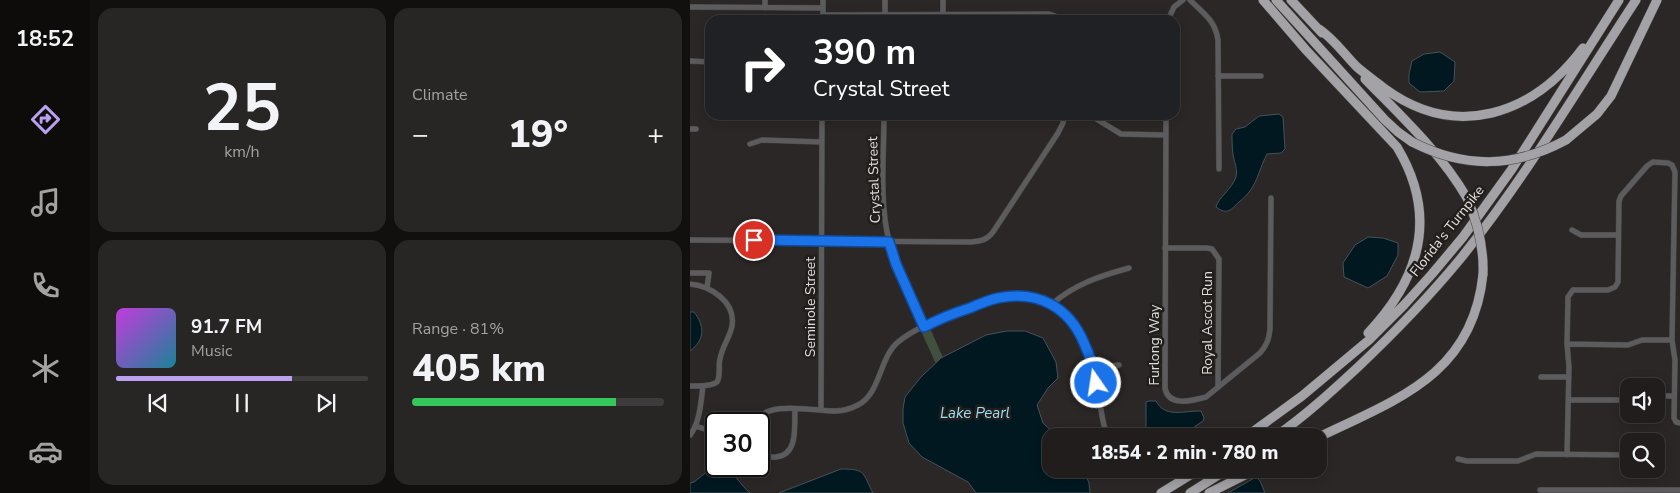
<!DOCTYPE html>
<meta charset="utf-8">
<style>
body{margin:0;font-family:"Nunito Sans",sans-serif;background:#282625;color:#f1f3f6;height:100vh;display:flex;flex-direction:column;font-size:19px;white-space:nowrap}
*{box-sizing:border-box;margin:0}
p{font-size:16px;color:#a2a2a3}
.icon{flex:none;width:28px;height:28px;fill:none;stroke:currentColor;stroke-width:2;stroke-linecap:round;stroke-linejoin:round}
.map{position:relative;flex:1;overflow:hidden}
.details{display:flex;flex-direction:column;gap:8px;padding:8px;background:#12100f;width:600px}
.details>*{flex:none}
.top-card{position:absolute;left:15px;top:15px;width:475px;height:105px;border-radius:15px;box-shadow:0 2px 12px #0003,0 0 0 1px #3d3b3b;background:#202124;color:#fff;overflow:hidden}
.fabs{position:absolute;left:930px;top:378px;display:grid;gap:10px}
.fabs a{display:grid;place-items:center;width:45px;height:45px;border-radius:10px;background:#201d1c;box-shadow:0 2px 12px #0003,0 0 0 1px #3d3b3b;font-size:25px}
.speed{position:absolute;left:15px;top:412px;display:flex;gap:10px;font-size:25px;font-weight:700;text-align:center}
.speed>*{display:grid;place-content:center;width:65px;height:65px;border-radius:50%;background:#201d1c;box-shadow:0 2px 12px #0003,0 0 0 1px #3d3b3b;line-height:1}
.speed .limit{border:2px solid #111;border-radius:8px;background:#fff;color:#111}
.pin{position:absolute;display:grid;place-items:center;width:42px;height:42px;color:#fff;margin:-21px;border:2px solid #fff;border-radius:50%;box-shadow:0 1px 5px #0007}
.me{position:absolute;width:55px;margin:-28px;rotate:347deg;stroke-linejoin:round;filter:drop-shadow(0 0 4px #0008)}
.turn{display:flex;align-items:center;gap:18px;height:105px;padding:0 25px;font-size:22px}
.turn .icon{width:65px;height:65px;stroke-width:2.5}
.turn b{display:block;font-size:35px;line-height:42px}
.big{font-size:38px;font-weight:800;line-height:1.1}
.details .widget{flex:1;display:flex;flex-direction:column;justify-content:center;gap:8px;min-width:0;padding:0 18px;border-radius:15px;background:#282625}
.details .dial{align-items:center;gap:0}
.dial b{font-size:65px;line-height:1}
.song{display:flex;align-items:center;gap:15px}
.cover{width:60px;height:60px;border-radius:8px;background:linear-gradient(135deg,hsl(290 70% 55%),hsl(190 70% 35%))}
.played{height:5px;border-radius:2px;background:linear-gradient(90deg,#bca0f2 70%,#3d3b3b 70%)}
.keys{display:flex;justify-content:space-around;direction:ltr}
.heat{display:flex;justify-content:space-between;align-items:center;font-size:28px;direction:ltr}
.charge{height:8px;border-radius:4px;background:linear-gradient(90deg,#34c759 81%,#3d3b3b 0)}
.details .tiles{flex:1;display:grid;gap:8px;grid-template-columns:repeat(2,1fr)}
.trip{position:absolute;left:352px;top:428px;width:285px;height:50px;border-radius:15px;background:#201d1c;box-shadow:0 2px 12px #0003,0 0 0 1px #3d3b3b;font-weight:800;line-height:50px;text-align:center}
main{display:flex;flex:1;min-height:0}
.tab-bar{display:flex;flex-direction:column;width:90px;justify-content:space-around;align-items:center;background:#0d0c0b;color:#a2a2a3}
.tab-bar .icon{width:35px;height:35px}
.tab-bar .on{color:#bca0f2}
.tab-bar b{font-size:22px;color:#f1f3f6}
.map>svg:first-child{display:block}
</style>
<main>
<nav class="tab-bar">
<b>18:52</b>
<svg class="icon on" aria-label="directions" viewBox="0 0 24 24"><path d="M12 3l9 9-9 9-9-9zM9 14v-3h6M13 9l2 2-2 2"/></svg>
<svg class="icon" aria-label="music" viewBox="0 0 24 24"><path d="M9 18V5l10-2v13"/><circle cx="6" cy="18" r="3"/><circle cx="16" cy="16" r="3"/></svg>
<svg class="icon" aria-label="phone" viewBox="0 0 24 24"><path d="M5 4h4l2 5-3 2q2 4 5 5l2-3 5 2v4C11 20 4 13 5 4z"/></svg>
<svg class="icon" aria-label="climate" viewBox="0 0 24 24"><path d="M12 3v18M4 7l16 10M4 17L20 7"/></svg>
<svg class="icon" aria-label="car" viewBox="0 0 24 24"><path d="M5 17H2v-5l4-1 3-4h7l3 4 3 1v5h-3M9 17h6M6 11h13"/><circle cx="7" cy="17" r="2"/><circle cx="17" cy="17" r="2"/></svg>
</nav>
<section class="details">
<div class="tiles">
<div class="widget dial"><b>25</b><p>km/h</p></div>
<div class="widget"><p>Climate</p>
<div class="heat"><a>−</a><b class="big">19°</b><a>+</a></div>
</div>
<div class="widget">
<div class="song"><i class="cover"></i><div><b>91.7 FM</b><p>Music</p></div></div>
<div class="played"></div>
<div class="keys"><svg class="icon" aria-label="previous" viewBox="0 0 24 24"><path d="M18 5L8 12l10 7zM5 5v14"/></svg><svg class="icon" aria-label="pause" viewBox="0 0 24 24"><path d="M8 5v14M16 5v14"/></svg><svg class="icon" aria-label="next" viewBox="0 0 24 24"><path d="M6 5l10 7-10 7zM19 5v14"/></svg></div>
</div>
<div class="widget"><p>Range · 81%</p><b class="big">405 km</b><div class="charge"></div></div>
</div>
</section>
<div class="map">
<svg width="990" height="493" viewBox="0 0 990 493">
<rect width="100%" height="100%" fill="#2b2726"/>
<!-- green -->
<path fill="#414f3f" d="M240,328L258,369L250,373L231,331Z"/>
<!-- water -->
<path fill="#011820" stroke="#445358" d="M750,52L765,62L764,81L754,91L730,92L719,83V74L722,61L734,54Z
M589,114L593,117L595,149L591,153L577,154C567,173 568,187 549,202C541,209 538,216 526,207C528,198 542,189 546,177C548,169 544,162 543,154C542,147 542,140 542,134L546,129L555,127L569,116Z
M678,237L693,238L708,243V255L697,276L678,288L654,277L653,263L665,245Z
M0,312H4C15,326 15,340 0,351Z
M317,331H335L353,338L366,362L368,378L358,388L347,405L353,423L367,436H361V469H393L399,483L400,493H286L278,482L232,457L219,443L213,423V409L215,397L231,377L251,358L296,335Z
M459,401H466C475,418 493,411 509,411H511L514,418L513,421L491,436H456V402Z
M24,466C27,466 29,466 32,466C41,468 52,487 60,493H0V483L4,482Z
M151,469C177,469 172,473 183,493H89Z
M566,477L570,481L575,493H538Z"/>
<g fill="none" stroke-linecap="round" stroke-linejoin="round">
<defs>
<path id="minor" d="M500,0C514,14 525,20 528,40L529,169
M0,7L133,8
M75,8V0
M253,14V0
M133,15L359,14L365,16L371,20
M133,20V0
M195,20V0
M478,20L484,7L493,0
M0,61L20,62
M528,76H571
M194,115C194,156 189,201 199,241C206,271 222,299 234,327
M400,115L431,134L476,135
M476,115L475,388C478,407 502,401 516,397L570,353C577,345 579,339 580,329L581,198
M0,129H6
M60,144L72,140L132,142
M882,230L891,235H928
M0,240L281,242C291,241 297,240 303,232L368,133L373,123L374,115
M475,248H517L522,249L529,259L528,387
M0,273H19L17,288
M0,284C21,286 46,302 42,326C40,337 32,347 30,359C28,365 31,376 27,382C21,387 7,386 0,386
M362,304C385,284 410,276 439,268
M877,344L938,345L952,340H982
M404,368L429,365
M851,377H879
M966,399L974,396H984
M879,400H939
M131,410L132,115
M66,424C73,398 127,412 146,411C153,411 162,408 168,405C191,393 189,358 208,342C225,328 251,318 272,310C284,306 295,301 308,298C338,291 374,302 389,331C395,342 402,357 405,370C410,393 409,412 417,436
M5,426L15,429L26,430
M0,435C10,423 11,401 13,386
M69,449C73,454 79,458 86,457C109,455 104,425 105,409
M877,455L879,367L877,344L878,297L883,290H918L925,287L928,282L929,201L931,196L957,166L963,162L978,163L982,165L985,172L982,340L985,360L984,418L986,422L990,423
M768,459L777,461H828L846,454L939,455
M850,490H990"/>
<path id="motorway" d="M573,0L616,50L707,147C748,215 731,277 678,333
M586,0L695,120L708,132L722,142
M601,0L632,33
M629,29C644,39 654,54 667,67C675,74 685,81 694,88C766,141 843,115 893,48
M675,79C712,117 751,153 777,198
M876,140L907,114L921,96L967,0
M557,436L612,396L679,340L714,305L742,274L773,237L822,169L929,0
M586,436C615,416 641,392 667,368C704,333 739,297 771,258C836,177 889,87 946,0
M629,437C708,399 783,374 793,274
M471,493L510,469
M500,493L538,469
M519,493L567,469"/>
</defs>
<!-- minor casing -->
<use href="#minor" stroke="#484443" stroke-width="6"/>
<!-- motorway casing -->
<use href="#motorway" stroke="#484443" stroke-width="10"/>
<!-- minor -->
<use href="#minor" stroke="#5c5c5e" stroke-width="5"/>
<!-- motorway -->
<use href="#motorway" stroke="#a3a2a7" stroke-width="9"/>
<defs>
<path id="motorway-bridge" d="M722,142C775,169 824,168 876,140
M777,198C788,223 794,247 793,274"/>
</defs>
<!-- motorway-bridge casing -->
<use href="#motorway-bridge" stroke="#484443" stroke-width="10" stroke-linecap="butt"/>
<!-- motorway-bridge -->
<use href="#motorway-bridge" stroke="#a3a2a7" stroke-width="9"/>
</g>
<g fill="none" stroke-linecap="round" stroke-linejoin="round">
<defs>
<path id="route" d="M64,240L199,242L206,264L234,327C249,319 264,313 280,308C289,304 299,300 308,298C348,290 379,307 394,343C400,357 405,369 406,383"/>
</defs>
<!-- route casing -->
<use href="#route" stroke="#114b97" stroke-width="12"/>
<!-- route -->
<use href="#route" stroke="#1a73e8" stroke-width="9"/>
</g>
<g text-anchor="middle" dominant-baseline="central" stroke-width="5" stroke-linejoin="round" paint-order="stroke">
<!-- street labels -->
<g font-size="14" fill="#e0dddc" stroke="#211e1c">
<text transform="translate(184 180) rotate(-92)">Crystal Street</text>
<text transform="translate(757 231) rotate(-52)">Florida's Turnpike</text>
<text transform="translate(120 307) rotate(-90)">Seminole Street</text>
<text transform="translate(517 323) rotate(-90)">Royal Ascot Run</text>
<text transform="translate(464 345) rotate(-90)">Furlong Way</text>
</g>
<!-- water labels -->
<g font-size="15" font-style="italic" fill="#9ddff6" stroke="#211e1c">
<text x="285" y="413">Lake Pearl</text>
</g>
</g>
</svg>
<div class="fabs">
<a><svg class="icon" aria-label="sound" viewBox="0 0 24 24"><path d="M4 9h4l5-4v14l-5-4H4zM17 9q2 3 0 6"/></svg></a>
<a><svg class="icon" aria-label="search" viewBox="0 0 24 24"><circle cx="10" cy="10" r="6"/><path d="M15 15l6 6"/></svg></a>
</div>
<div class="speed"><div class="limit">30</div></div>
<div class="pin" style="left:64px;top:240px;background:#d93025"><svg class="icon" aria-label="arrive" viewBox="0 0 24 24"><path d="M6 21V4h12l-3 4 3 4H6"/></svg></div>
<svg class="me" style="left:406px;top:383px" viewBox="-20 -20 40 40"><circle r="17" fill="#1a73e8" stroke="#fff" stroke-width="3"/><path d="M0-11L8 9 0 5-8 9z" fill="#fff"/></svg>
<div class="trip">18:54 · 2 min · 780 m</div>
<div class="top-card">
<div class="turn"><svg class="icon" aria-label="right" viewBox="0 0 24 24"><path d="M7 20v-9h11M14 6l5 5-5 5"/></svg><div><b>390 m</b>Crystal Street</div></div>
</div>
</div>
</main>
